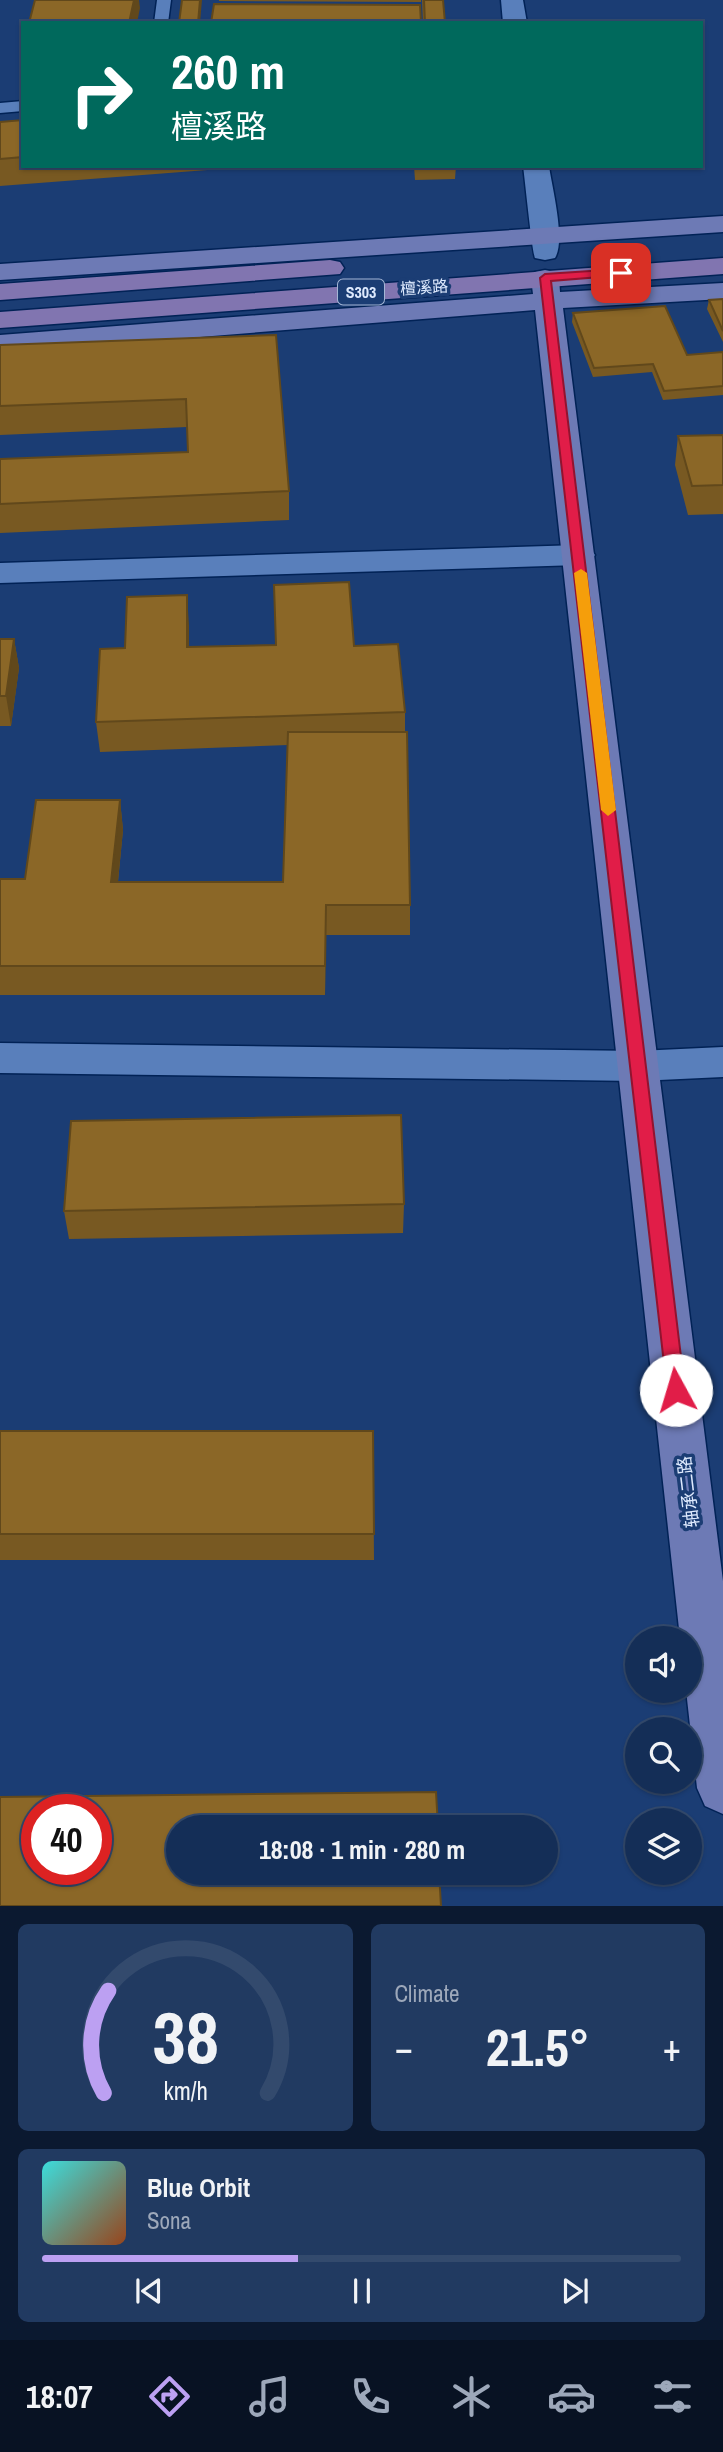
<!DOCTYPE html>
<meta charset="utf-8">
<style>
body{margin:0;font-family:"Archivo Narrow","Noto Sans SC",sans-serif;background:#213a61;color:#f1f3f6;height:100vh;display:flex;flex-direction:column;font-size:26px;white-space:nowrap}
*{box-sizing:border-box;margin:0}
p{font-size:23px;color:#9da8ba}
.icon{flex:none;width:38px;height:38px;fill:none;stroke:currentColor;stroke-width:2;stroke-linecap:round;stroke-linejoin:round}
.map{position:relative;height:1906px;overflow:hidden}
.panel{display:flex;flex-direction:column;gap:18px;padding:18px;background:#0b1930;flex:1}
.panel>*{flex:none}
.hud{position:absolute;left:21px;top:21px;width:682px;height:147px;border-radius:0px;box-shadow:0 2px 5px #0004,0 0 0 2px #334a6d;background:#00695c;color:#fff;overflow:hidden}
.tools{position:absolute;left:625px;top:1626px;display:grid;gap:14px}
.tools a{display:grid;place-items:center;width:77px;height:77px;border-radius:50%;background:#142e57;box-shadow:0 2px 5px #0004,0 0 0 2px #334a6d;font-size:35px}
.speed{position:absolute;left:21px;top:1794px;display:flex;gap:14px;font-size:35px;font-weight:700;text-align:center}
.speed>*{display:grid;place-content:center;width:91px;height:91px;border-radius:50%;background:#142e57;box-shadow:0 2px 5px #0004,0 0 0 2px #334a6d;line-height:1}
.speed .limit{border:10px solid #d22;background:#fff;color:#111}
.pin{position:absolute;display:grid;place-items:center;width:60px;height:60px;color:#fff;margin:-30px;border-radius:14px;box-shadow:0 4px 10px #0006}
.me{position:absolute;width:77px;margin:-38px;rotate:354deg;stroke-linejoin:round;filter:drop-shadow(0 0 5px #0008)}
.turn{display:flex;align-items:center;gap:24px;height:147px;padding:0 35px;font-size:32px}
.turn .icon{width:91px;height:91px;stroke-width:2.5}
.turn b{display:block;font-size:49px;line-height:60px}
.big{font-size:52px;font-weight:800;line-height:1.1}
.panel .tile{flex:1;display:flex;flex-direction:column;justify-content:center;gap:10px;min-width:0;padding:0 24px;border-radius:10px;background:#213a61}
.panel .dial{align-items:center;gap:0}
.dial svg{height:182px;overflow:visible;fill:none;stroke:#334a6d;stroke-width:7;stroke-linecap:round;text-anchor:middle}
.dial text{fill:#f1f3f6;stroke:none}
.song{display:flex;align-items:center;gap:21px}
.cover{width:84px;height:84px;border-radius:10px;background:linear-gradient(135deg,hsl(180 70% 55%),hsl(20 70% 35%))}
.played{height:7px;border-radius:4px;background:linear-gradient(90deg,#bca0f2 40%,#334a6d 40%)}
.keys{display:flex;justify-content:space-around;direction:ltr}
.heat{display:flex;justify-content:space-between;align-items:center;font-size:38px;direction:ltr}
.panel .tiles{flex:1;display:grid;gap:18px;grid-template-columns:1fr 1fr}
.tile:last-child{grid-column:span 2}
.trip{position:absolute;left:166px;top:1815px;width:392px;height:70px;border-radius:35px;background:#142e57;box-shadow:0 2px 5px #0004,0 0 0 2px #334a6d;font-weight:800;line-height:70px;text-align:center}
.tab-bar{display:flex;height:112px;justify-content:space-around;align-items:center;background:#081223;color:#9da8ba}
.tab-bar .icon{width:49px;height:49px}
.tab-bar .active{color:#bca0f2}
.tab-bar b{font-size:32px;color:#f1f3f6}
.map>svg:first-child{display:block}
</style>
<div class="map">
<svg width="723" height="1906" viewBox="0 0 723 1906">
<rect width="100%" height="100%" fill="#1b3d74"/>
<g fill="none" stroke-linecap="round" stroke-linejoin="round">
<defs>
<path id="lane" d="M157,0H171L168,23H154Z
M23,101V111L0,113V103Z"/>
<path id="street" d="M501,0H523L527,23H503Z
M523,166H549C552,187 566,241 555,258L545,260L535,258C532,252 525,180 523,166Z
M579,545L590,548L595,555L590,562L579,565L0,583V563Z
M0,1043L638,1051L723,1047V1077L638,1081L0,1073Z"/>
<path id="secondary" d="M723,216V232L0,280V264Z
M545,270L555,272L559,278L560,292L723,283V299L563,308L723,1581V1814L705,1806L697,1788L686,1690H690V1638H680L535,310L0,353V335L533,294L531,278L535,272Z"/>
<path id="primary" d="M723,258V274L0,328V312Z
M330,260L340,262L344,268L340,274L0,300V284Z"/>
</defs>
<!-- lane casing -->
<use href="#lane" stroke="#012256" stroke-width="3"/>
<!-- street casing -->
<use href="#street" stroke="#012256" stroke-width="3"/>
<!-- secondary casing -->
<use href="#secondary" stroke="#012256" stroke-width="3"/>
<!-- primary casing -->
<use href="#primary" stroke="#012256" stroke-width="3"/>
<!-- lane -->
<use href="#lane" fill="#597fbb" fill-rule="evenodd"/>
<!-- street -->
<use href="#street" fill="#597fbb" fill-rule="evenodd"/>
<!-- secondary -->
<use href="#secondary" fill="#6d7ab5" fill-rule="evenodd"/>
<!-- primary -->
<use href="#primary" fill="#8175b0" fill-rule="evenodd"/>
</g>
<!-- wall -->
<path fill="#785922" d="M219,0H421V2L219,1Z
M422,0H443L445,23H423Z
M23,120V166H260L0,186V122Z
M414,166H456L455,179L415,180Z
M723,299V342L707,309L709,300Z
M573,313L687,355L723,352V395L663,400L652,372L593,377L572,322Z
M276,335L289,491V520L0,533V459L188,452L187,427L0,435V345Z
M723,435V514L688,515L675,465L678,436Z
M189,625V647L354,646L405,712V732L410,905V935H326L325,995H0V879H25L120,800L123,830L118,882H283L288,745L100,752L96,722L125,648Z
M0,639H14L19,668L11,726H0Z
M404,1204L403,1233L69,1239L64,1211Z
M0,1431H373L374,1560H0Z"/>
<!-- shaded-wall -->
<path fill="#61481b" d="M134,0H139L140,8L137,23H129Z
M200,0H202L200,23H198Z
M187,595L189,625V677L187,647Z
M14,639L19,668L11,726L6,696Z
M120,800L123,830L115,911L111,882Z
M326,905V935L325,995V966Z"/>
<!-- building -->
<path fill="#8b6727" stroke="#61481b" stroke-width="2" fill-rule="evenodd" d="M35,0H134L129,23H29Z
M182,0H200L198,23H179Z
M424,0H443L445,23H425Z
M214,4L420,5L421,23H211Z
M23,120V157L0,159V122Z
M723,299V331L709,300Z
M665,306L687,355L723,352V386L664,391L653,364L594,368L573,313Z
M276,335L289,491L0,504V459L188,452L186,399L0,406V345Z
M723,435V485L692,486L678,436Z
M349,582L354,646L398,644L405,712L96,722L100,649L125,648L127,597L187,595V647L276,645L274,585Z
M0,639H14L6,696H0Z
M288,732H407L410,905H326L325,966H0V879H25L36,800H120L111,882H283Z
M401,1115L404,1204L64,1211L71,1121Z
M0,1431H373L374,1534H0Z
M436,1792L438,1827H178V1872H439L441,1906H0V1797ZM37,1810H96V1869H37Z"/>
<!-- route -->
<path fill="#e11d48" stroke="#92132f" stroke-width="2" d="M621,269L625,270V275L551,281L685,1390L683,1395L676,1398L669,1395L667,1390L540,278L545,274Z"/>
<!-- slow -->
<path fill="#f59e0b" d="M581,569L587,573L616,810L608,816L601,810L574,573Z"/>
<g text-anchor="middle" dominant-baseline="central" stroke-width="7" stroke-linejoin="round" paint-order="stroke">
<!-- far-street labels -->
<g font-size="16" fill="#deeafe" stroke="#1b3d74">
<text transform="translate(424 287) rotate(-4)">檀溪路</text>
</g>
<!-- shield labels -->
<rect fill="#1b3d74" stroke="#a4b6d5" stroke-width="2" x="338" y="279.5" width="46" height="25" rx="5"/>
<g font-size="16" font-weight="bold" fill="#deeafe">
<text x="361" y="292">S303</text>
</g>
<!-- street labels -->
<g font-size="18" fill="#deeafe" stroke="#1b3d74">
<text transform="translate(688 1492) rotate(-97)">轴承二路</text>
</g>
</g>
</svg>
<div class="tools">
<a><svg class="icon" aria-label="sound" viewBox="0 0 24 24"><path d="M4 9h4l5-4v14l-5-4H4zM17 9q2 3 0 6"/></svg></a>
<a><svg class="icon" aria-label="search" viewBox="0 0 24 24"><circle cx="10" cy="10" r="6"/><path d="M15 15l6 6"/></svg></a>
<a><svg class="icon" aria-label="layers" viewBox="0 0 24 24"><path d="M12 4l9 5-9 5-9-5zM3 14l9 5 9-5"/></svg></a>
</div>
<div class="speed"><div class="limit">40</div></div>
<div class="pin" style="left:621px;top:273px;background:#d93025"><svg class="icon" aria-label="arrive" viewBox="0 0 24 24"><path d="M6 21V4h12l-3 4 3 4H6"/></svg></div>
<svg class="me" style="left:676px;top:1390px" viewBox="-20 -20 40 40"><circle r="19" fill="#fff"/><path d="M0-13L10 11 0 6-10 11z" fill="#e11d48"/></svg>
<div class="trip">18:08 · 1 min · 280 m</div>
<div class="hud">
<div class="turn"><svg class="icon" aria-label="right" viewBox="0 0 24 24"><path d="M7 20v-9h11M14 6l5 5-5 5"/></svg><div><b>260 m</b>檀溪路</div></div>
</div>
</div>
<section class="panel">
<div class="tiles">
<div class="tile dial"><svg viewBox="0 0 100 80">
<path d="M14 69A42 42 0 1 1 86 69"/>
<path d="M14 69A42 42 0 0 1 16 24" stroke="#bca0f2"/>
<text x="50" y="56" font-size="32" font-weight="700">38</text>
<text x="50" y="72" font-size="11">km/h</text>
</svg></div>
<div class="tile"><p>Climate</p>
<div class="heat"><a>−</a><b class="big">21.5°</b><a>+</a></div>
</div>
<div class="tile">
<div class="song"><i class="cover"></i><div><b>Blue Orbit</b><p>Sona</p></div></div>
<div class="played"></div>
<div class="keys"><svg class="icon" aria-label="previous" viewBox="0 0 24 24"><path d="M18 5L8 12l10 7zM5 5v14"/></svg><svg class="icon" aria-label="pause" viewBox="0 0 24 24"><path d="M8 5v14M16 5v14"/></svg><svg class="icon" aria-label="next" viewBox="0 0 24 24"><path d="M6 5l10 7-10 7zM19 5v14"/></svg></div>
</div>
</div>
</section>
<nav class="tab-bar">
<b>18:07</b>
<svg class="icon active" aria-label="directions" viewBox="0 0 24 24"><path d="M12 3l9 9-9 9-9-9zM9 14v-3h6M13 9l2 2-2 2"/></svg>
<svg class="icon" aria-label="music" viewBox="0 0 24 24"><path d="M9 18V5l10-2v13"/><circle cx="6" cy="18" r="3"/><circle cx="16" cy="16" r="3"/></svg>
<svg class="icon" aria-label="phone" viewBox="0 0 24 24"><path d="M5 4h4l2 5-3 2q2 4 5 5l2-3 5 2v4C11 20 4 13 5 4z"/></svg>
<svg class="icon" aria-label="climate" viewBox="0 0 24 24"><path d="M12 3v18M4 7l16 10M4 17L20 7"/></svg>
<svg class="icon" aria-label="car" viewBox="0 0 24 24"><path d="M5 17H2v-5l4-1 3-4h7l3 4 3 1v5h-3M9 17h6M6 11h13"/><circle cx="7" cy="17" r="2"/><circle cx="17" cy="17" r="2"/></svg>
<svg class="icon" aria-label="filters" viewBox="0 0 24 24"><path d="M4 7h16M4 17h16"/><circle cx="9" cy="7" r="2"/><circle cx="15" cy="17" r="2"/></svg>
</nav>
